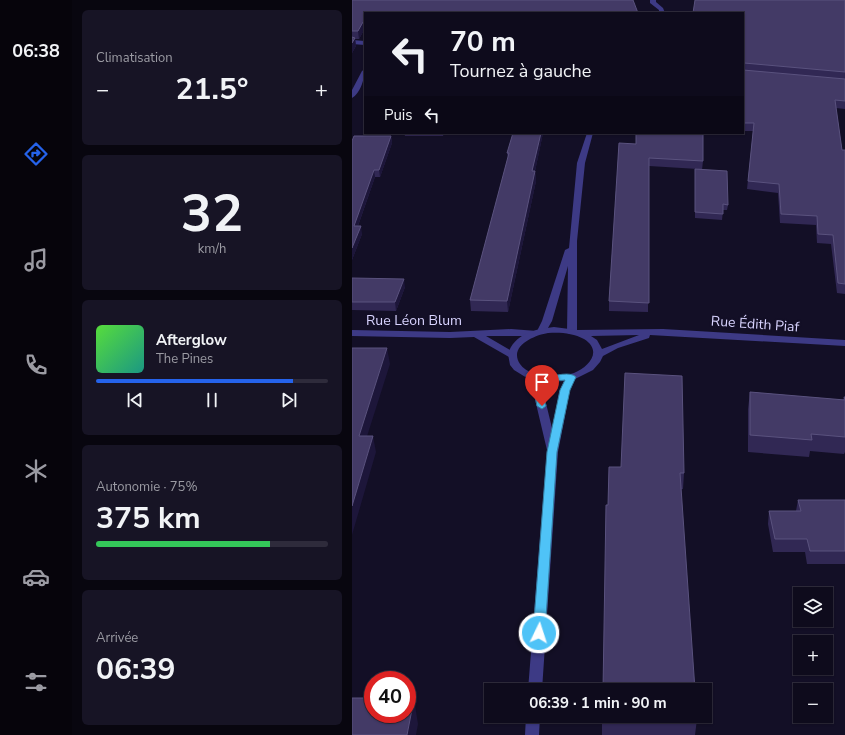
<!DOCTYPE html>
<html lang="fr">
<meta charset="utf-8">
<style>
body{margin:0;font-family:"Nunito Sans",sans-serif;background:#171425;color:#f1f3f6;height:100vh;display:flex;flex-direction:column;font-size:15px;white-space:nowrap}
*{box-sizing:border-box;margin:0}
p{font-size:13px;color:#9b9ba3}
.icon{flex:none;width:22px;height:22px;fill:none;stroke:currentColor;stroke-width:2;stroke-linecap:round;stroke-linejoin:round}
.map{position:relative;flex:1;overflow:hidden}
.panel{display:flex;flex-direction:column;gap:10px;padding:10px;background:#08060f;width:280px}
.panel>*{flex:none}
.top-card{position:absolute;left:12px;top:12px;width:380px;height:122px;border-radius:0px;box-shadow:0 1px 3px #0004,0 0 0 1px #2e2b3b;background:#0e0b1c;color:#f1f3f6;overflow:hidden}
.tools{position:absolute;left:441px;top:587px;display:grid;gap:8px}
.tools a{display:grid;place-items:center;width:40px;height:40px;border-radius:0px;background:#0e0b1c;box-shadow:0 1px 3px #0004,0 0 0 1px #2e2b3b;font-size:20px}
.speed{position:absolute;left:12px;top:671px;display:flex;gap:8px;font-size:20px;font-weight:700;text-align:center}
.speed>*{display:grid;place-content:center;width:52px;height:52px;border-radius:50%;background:#0e0b1c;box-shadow:0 1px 3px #0004,0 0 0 1px #2e2b3b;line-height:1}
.speed .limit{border:6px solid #d22;background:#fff;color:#111}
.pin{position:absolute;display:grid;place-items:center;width:34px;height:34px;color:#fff;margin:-41px -17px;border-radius:50% 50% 50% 0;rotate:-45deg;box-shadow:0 0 4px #0007}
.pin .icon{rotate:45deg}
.me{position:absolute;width:44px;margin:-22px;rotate:4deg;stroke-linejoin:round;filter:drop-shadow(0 0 3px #0008)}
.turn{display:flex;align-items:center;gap:14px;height:84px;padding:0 20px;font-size:18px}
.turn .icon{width:52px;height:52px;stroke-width:2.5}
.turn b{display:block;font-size:28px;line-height:34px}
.then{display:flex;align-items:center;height:38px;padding:0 20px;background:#0003;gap:8px;font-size:15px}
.big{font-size:30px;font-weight:700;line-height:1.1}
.panel .tile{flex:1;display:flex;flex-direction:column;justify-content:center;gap:6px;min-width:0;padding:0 14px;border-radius:6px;background:#171425}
.panel .dial{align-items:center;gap:0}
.dial b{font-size:52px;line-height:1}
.song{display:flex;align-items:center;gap:12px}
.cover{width:48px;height:48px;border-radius:6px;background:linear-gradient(135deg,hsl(110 70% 55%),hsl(170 70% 35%))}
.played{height:4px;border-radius:2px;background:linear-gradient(90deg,#2563eb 85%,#2e2b3b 85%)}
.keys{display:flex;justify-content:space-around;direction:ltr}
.heat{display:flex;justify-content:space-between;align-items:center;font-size:22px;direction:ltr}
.charge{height:6px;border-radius:3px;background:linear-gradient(90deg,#34c759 75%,#2e2b3b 0)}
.trip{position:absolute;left:132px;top:683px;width:228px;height:40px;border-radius:0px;background:#0e0b1c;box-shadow:0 1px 3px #0004,0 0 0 1px #2e2b3b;font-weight:700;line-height:40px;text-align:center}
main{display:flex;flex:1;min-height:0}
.dock{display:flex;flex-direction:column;width:72px;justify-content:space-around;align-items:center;background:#06040b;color:#9b9ba3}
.dock .icon{width:28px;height:28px}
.dock .active{color:#2563eb}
.dock b{font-size:18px;color:#f1f3f6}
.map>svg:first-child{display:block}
</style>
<main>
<nav class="dock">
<b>06:38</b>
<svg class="icon active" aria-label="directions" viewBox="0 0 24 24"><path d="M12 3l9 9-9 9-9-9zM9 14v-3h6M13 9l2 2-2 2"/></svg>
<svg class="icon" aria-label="music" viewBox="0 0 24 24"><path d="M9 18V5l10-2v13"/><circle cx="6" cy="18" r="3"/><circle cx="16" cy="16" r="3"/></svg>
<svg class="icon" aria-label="phone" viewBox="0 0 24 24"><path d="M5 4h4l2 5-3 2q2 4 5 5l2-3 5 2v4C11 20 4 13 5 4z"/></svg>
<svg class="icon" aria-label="climate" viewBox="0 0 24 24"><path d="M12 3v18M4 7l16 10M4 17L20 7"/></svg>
<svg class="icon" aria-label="car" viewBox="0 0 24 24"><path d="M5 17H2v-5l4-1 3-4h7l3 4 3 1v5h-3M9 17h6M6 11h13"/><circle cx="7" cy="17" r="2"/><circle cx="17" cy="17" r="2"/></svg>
<svg class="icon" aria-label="filters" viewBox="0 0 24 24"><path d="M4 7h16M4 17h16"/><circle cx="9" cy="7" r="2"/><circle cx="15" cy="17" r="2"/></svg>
</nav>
<section class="panel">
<div class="tile"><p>Climatisation</p>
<div class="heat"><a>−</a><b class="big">21.5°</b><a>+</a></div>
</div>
<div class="tile dial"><b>32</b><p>km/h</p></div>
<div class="tile">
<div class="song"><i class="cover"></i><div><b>Afterglow</b><p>The Pines</p></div></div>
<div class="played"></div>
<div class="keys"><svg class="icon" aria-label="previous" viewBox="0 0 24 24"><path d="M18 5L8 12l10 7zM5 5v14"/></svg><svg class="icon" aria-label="pause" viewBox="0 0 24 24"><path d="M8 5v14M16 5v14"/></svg><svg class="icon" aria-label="next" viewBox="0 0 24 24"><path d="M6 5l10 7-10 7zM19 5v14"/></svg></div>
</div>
<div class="tile"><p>Autonomie · 75%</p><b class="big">375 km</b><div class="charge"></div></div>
<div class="tile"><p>Arrivée</p><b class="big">06:39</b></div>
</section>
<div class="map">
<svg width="493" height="735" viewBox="0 0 493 735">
<rect width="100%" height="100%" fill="#130f26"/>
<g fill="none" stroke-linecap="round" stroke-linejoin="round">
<!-- minor -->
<path fill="#3d3a85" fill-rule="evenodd" d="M298,0H304V2L311,8L313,13H307V10L298,3Z
M0,40L13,41V45L0,44Z
M13,69C13,78 8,94 0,98V90L10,71Z
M235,133H241L233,163L225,241V332L223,334H217L215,332L216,266L200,321L193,333H187L182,336H134L163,353L165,355L163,357H157L122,337L98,338L0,336V330L98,332L159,329L185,331L190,321L213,250L217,248L225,163Z"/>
<!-- tertiary -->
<path fill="#3d3a85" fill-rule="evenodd" d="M202,327L225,330L311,329L493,340V346L298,335L297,338L266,348L251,356L248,362L241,370L223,379L218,390L206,452L190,690H176L195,450L181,391L175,378L162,370L158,365L156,354C162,334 183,329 202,327ZM196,333C208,332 221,333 232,339C251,351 237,367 222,373C207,378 177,378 168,364C156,346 183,335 196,333ZM287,335L250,349L245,340L239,336ZM187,381L199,382L212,381L208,390L200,428L191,391Z
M174,716H188L187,735H173Z"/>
</g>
<!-- wall -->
<path fill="#312854" d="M0,0L13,13V31L12,30L7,39H3L4,46L0,53Z
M493,0V109L484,108L490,150H493V294L485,293L479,244L465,243L464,225L428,223L426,193L395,189L401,131H391V13Z
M52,133H92L91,136H53Z
M191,133L183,171L184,181L156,312L119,311L118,300L156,158L155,153Z
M39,136L40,143L28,177H23L6,226L10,234L0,260V141Z
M267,143L351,161L350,170L376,205L375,210H371L370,220L343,218V169H346L297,166L296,312L257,311V301Z
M0,278L53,287L44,311L0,310Z
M398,392L491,400L492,397H493V452L492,454L458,451L457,457L396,452V409Z
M257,467L332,473L331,489L256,505Z
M446,500H493V564H455L453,552H421L416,524L417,511H444Z
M250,716L345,719L343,735H250Z"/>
<!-- shaded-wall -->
<path fill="#1d163a" d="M11,22L12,30L7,39L6,31Z
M3,38L4,46L0,53V43Z
M189,133H191L181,181L180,171Z
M39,136L40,143L28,177L27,170Z
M22,170L23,177L3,234L2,226Z
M183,171L184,181L156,312L155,301Z
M9,226L10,234L0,260V248Z
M52,279L53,287L44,311L43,302Z
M35,348L38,364L10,452L7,436Z
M21,436L24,452L0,535V506Z
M62,699L66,724L64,735H55Z"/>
<!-- building -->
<path fill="#433a66" stroke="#5a527e" d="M0,0H281L286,13H13V24L11,22L6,31H0Z
M343,0H493V72L392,63L391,64V13H341Z
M0,37L3,38L0,43Z
M391,70L493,79V101L483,100L490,150H493V284L486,283L481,235L466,234L465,216L429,214L427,184L396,181L402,123H391Z
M161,133H189L180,171H183L155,301L118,300L157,153H155Z
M284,133H351V161L297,158V303L257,301L267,143L284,144Z
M2,136H39L27,170H22L2,226H9L0,248V141Z
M343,169L375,171L376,205L371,204V214L343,212Z
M0,278L52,279L43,302H0Z
M0,348H35L7,436H21L0,506Z
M273,373L330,376L332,473H328L343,690H251L254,505H256L257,467H269Z
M398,392L493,400L492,397H493V437L459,434L460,440L398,435Z
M446,500H493V551H458L455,539H423L417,511H449Z
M0,698H21V714H55V698L62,699L55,735H0Z
M250,716H345V719L250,718Z"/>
<!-- route -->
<path fill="#4fc3f7" stroke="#337fa1" d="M176,373C182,372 188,376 195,376C204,376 218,371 224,377L218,390L205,452L193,633L191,637L187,638L183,637L181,633L195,452L208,390L213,380L194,382L186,380L191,391L194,406L190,409L185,406L182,391L174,375Z"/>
<g text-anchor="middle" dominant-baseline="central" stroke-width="4" stroke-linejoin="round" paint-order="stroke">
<!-- street labels -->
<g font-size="14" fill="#d9d4ff" stroke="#130f26">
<text x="62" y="320">Rue Léon Blum</text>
<text transform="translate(403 324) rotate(4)">Rue Édith Piaf</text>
</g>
</g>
</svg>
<div class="tools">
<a><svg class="icon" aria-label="layers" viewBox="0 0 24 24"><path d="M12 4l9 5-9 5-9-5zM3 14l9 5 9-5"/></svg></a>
<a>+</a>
<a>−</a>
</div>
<div class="speed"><div class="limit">40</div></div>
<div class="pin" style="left:190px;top:406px;background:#d93025"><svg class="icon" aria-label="arrive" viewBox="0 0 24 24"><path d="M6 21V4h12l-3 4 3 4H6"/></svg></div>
<svg class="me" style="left:187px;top:633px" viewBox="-20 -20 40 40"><circle r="17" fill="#4fc3f7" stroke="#fff" stroke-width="3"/><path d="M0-11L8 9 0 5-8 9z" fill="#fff"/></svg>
<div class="trip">06:39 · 1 min · 90 m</div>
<div class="top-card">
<div class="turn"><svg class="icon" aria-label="left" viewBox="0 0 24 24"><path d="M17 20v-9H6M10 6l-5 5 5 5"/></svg><div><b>70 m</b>Tournez à gauche</div></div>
<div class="then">Puis<svg class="icon" aria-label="left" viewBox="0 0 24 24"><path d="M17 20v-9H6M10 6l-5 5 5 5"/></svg></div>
</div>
</div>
</main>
